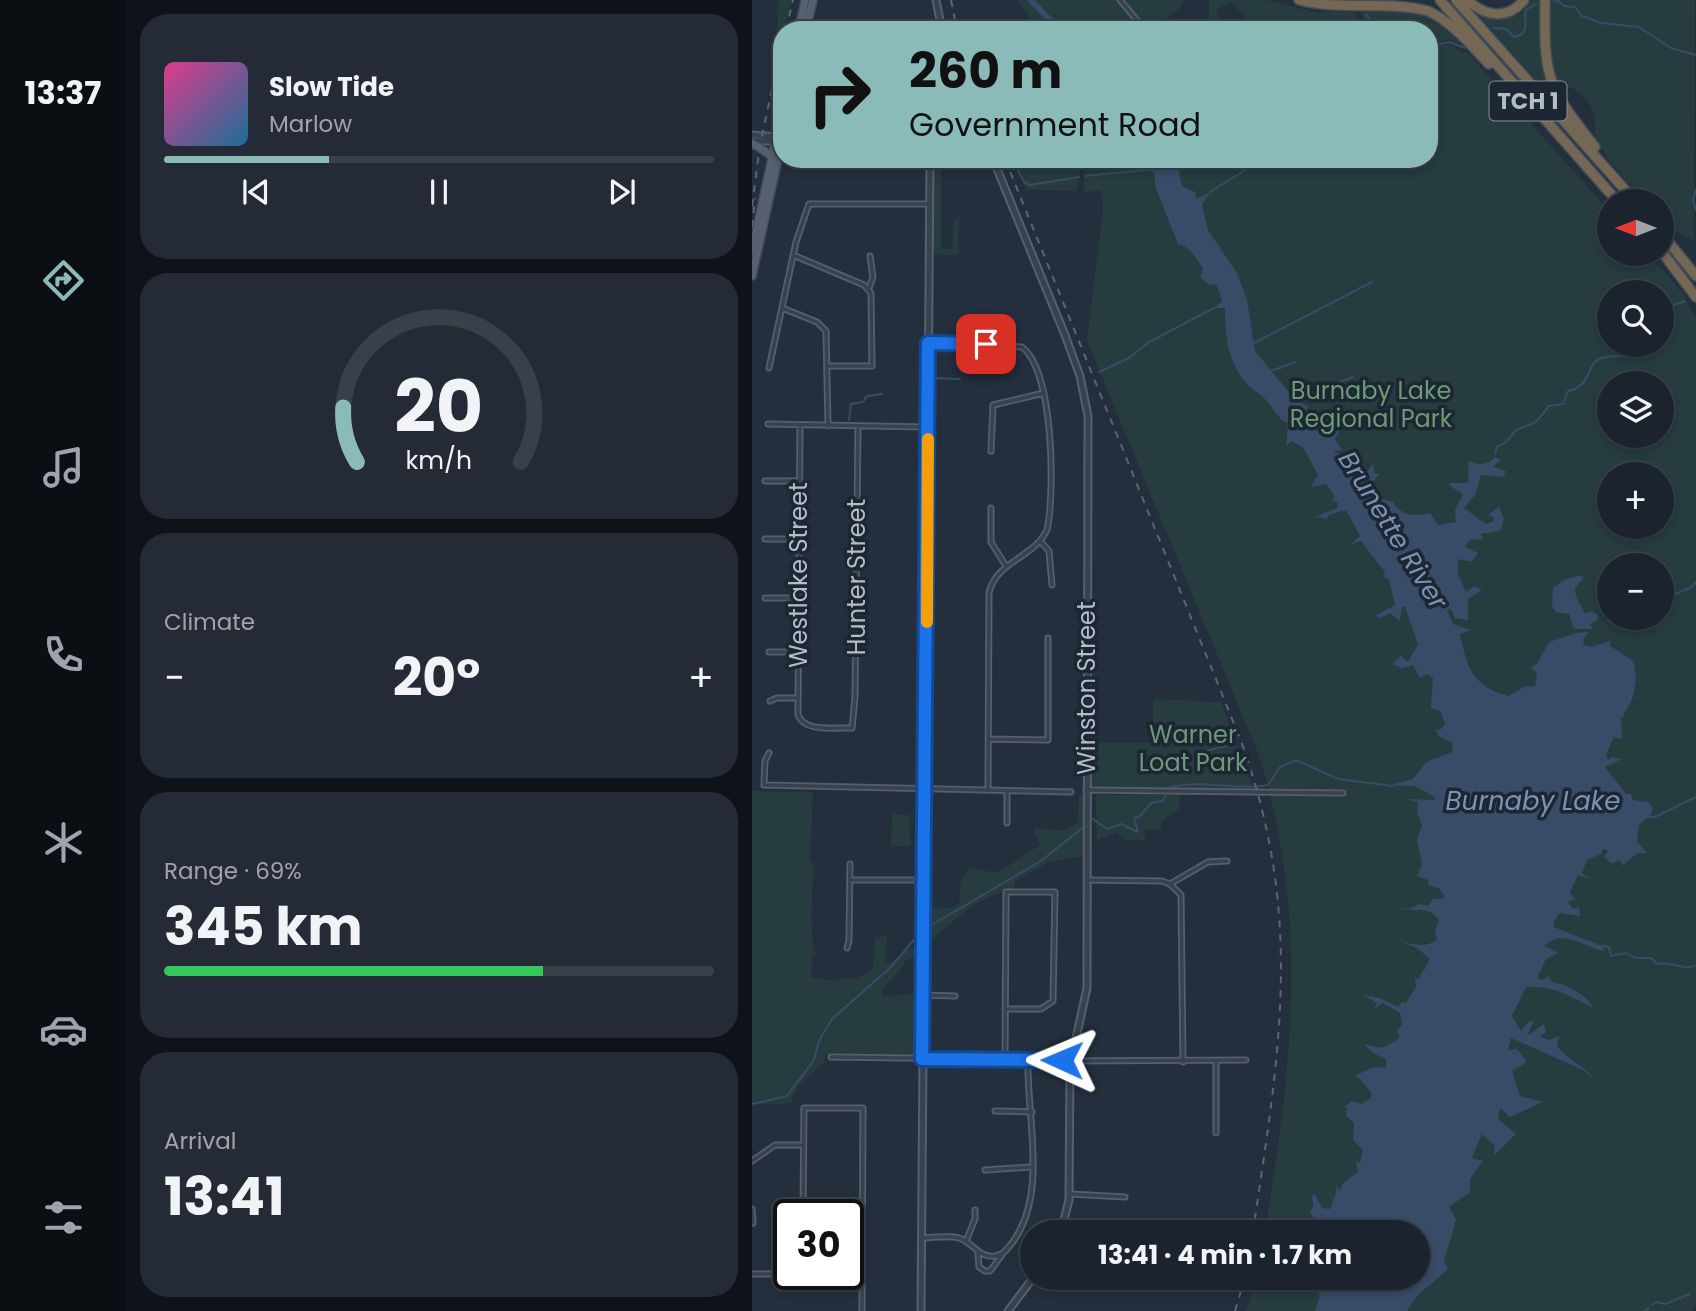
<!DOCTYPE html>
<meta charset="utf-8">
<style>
body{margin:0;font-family:Poppins,sans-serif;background:#242b36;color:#f1f3f6;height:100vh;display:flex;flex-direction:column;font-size:26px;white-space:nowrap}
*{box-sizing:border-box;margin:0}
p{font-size:23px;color:#a0a4aa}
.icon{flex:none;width:38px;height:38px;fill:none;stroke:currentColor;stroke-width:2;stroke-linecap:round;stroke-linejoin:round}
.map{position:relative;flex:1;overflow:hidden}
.drawer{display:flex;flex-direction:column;gap:14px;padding:14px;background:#0f1319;width:626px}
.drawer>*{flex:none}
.top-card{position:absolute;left:21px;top:21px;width:665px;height:147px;border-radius:28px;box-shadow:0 4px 10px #0003,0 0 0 2px #39404a;background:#8bbbb9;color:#111;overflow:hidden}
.needle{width:46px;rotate:270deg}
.buttons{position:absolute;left:845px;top:189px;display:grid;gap:14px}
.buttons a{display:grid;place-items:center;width:77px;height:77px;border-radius:50%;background:#1b232e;box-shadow:0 4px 10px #0003,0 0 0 2px #39404a;font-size:35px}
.speed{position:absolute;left:21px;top:1199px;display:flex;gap:14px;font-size:35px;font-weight:700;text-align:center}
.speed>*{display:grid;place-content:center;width:91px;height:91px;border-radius:50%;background:#1b232e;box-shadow:0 4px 10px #0003,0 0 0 2px #39404a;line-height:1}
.speed .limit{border:4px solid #111;border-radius:10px;background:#fff;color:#111}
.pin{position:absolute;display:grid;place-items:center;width:60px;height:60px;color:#fff;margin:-30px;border-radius:14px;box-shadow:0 4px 10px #0006}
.me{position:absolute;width:77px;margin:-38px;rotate:271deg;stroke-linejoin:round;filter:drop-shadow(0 0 5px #0008)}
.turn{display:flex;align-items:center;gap:24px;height:147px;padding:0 21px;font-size:32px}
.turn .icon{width:91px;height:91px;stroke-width:2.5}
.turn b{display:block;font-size:49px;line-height:60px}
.big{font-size:52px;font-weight:700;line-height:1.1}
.drawer .widget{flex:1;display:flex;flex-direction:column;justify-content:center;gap:10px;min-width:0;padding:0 24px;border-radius:28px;background:#242b36}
.drawer .dial{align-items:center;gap:0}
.dial svg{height:182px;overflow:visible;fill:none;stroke:#39404a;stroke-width:7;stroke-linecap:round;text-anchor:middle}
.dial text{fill:#f1f3f6;stroke:none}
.song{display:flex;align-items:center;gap:21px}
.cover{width:84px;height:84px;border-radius:10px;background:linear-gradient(135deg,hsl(330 70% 55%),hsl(200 70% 35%))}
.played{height:7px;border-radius:4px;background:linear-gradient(90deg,#8bbbb9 30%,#39404a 30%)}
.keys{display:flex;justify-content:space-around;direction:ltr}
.heat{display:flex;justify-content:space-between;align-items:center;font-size:38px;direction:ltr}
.charge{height:10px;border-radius:5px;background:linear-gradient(90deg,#34c759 69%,#39404a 0)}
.trip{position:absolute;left:268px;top:1220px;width:410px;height:70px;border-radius:35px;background:#1b232e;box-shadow:0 4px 10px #0003,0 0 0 2px #39404a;font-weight:700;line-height:70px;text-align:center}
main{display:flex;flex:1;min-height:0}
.menu{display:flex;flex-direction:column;width:126px;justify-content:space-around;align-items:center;background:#0b0e12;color:#a0a4aa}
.menu .icon{width:49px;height:49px}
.menu .current{color:#8bbbb9}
.menu b{font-size:32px;color:#f1f3f6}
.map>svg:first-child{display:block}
</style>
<main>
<nav class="menu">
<b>13:37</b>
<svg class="icon current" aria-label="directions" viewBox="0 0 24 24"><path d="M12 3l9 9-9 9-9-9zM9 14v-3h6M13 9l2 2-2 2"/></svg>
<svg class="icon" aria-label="music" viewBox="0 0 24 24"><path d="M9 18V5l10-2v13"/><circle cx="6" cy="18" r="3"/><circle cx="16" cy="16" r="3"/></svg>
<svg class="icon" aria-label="phone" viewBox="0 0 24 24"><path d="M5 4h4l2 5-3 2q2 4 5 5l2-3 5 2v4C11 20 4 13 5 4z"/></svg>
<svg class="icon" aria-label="climate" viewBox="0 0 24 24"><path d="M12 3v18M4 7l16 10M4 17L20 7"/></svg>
<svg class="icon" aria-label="car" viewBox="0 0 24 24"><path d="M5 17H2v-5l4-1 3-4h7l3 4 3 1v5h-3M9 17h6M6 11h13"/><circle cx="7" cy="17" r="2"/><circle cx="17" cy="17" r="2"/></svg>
<svg class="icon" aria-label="filters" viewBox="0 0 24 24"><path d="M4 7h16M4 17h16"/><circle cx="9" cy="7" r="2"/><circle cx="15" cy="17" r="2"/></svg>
</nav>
<section class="drawer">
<div class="widget">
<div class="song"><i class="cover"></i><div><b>Slow Tide</b><p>Marlow</p></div></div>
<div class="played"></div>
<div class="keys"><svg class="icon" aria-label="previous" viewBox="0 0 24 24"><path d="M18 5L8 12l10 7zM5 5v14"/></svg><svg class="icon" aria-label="pause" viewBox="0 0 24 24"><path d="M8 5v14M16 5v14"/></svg><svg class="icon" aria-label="next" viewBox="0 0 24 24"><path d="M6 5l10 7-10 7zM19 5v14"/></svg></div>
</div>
<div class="widget dial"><svg viewBox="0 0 100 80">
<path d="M14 69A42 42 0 1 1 86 69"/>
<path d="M14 69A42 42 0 0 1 8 45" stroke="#8bbbb9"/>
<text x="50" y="56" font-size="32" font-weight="700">20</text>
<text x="50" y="72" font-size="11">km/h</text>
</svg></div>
<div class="widget"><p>Climate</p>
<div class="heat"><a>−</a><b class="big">20°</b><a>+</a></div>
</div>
<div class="widget"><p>Range · 69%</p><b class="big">345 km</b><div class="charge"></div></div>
<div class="widget"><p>Arrival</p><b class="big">13:41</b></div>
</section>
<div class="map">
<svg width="944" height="1311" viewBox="0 0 944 1311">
<rect width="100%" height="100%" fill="#242f3e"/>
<!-- green -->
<path fill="#263c3f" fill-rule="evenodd" d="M26,0H40L25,56Z
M266,0H432L425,11L410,21V30H287Z
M457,0H514L565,12H603L604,21L612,30L610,11C660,7 672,11 710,44L696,39L686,43L687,46L699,44L710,53L715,52L857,211L858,254H896L934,296L932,298L944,317V1304L941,1311H494L505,1278H665V1232H513C540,1063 558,922 507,755L335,341L351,208L349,190L333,192L331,185L334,160L677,159V30H506L502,21L495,19L479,2L464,9L469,30H446L457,27ZM858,292H910V345H858ZM858,383H910V436H858ZM858,474H910V527H858ZM858,565H910V618H858Z
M778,0H791V54L808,106L718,7C741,14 762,26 778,0Z
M798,0H943L942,240C925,234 910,219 910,201H893C875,183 857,163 845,140C841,133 844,126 843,119C841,101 822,83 805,86L796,50Z
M261,159H323L328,169L325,191L275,190Z
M182,164H189V249H201V223L207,216L206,255L181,254Z
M401,699L469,702L501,789L339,787L338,743H401Z
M0,791L61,792L58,860L62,865C61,888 56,933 64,953L60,957L59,977L75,980L106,978L121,968L123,939L135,935L133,963H139L156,948L166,947V955L153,961L151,967L130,990L131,996L168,994L167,1056L74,1054L72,1062L46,1086L39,1103C26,1105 14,1103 0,1104Z
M327,794H333V856L296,862L263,881L262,888C221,900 208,915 176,944V907L200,908L207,904L209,881L217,868L246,873L288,845L281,828L313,830L326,823Z
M344,795H428L427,809L411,820L408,830H394L392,840L374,841L364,832L345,840Z
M140,814L157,815L159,846L139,847Z"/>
<!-- water -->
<path fill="#394c67" d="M398,159H424L430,186L443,192L444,199L458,192L450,205L456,230L485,273L495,299L503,351L545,402L556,406L553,415L559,424L574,427L572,431L575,436L582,429L579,424L586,422L588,430L583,439L590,450L581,451L603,462L593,464L601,477L610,479L621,464L622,473L627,474L621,482L616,480L612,484H618L614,490L621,497L641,502C649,516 664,517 678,513L686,525L704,522L703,510L711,494L699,487L697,483H716L717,461C727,466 736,465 743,457L748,460L741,467L754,471L752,475L756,477L729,475L723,495L712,508L734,524L742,521V517L736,515L747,507L752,519L748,531L729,534L731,539L718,540L713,547L726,553L719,562L706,559V574L714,592L722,586L730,590L716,599V620L703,618L699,609L695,610L701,624L719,630L708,634C715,667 720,686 756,696L772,687L783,686L785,673L779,668L785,664L797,642C810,638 825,631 837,632L831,639L832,645L839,647L858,641V646L881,661C886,680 884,699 871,714L873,717H869L870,739L862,737L854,755L856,760L862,756L863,759L872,758L853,767L874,794H879L881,800L896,802L900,806V813L887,825L885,841L895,853H885L871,865L867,860L860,864L852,857L856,851L851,849L849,854L835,860L830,873L839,879L826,875L818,893L823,899L816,902L821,909L827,907L828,916L808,913L802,921V927L850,946L852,951C834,948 811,927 792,946L806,953L794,959L785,978L790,980L797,976L800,982C816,984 834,995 842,1008C819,997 801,985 774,987L760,1016L769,1031L776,1022L782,1021L775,1036L792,1024L794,1032L788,1037L797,1040L807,1036L805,1046C816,1060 832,1066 843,1080L831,1070L759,1038L756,1050L765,1049L775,1062L760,1071L768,1096L791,1102L758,1117L748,1108L746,1119L764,1134L742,1155L743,1146L730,1134L720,1158L731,1161L718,1179V1192L697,1207L704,1220L692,1261L696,1269C682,1283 663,1294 655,1311H563L568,1296L564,1289L569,1288L572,1278H665V1232H560L564,1222L558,1212L562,1205L559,1196L563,1194L570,1208L578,1209L582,1199L577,1195L583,1198L585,1183L587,1192L591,1183L606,1172L604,1161L608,1163L611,1150L601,1140L602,1123L594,1116L595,1108L592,1107L600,1101L610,1104L619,1098V1092L604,1075L623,1067L634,1068V1059L621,1053L612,1044L630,1048L648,1038L645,1031L650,1025L648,1013L631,1003L622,1009L625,1003L611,995L627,998L646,1007L650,1002L654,1003L664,987L663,979L667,978L678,959L665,948L632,934C648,941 670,951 685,940L683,930L687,920C676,904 662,913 644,908L657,909L667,904L676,906L681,899L693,898L687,888L677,886L676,880L665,876L670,865L665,840L670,825L665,812L666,802L654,799L682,800L683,797L662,786L639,785L661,779L674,762L700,752L701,743L687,736L683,729L688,730L693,724L689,712L679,708L681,678L676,674L668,678L661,665L650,668L640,664L649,656L656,662L666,644L653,607H650L648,621L638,613L628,618L623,616L643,605L637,579L631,577L633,572L609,541L598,545L608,536L594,510L577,515L575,519L563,517L585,508L586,503L579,500L583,497L574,484L559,487L566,475L551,447L539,441L534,447L536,423C525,419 522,408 514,400C509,394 502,391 497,386C476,365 473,336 473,308H462L470,301L465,285L456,284L448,277L451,269C444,258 439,247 426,244L404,189L402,172L391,170L399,163Z
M828,575L832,578L823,588L824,596L833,614L839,611L846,615V619L838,624L841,629H822L817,614L804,612L800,606L801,588L812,580Z"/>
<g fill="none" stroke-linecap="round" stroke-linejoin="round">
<!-- stream -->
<path stroke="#394c67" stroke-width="2" d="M805,0L812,6L823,7L830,16L849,23L887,27L919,48L944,55
M802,1L803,0
M614,14L624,30
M742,28L754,29L762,37C779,34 771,22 774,10L785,3
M677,70L688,44L697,42L713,48
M260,159L272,182L278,185L327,177
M425,161L435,163L443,159
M506,165L514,159
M333,176L394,170
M944,190L941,200L944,210
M458,192L495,169
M910,309L933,301
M500,344L620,282
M519,371L544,362
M347,372L377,358L397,342L462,308
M182,378L208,379
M543,399L601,377
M97,420L99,404L111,402L115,396L130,394
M743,454L745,447L753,443L764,430L784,422L797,406L811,404L816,391C841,386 833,363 850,358C857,355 869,356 877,356L885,345
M910,599L938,588L944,582
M448,752L475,746
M419,787C452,779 484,791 516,785L528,767L544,760L586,779L641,786
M896,817H903L944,797
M341,819L355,829L369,824L386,832L382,818L387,817L399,803L410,801L414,796
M176,927L289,861L333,826
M850,946L857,947L859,956L874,953L883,958H899L905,964C919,960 932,972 944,965
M0,1104L35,1096L62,1060L67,1041L80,1019L139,967L166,935
M900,1305L905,1302L913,1304L938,1294
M892,1311L897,1308"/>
<!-- river -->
<path stroke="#394c67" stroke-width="6" d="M279,0L307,30"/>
<defs>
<path id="minor" d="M368,0L393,30
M41,255L112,285L119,293L120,366H76
M117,288L121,277L118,256
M30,308L65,322L74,331L76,426
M176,343L270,347C302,371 303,493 295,530C282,558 244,561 237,593L236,789
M17,368L44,242L57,204H177
M16,424L175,427
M48,426L46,715C53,733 83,727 100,728L103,697L106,426
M239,451L241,405L292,393
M13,481H47
M239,508V542L254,566
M13,539H46
M289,542L297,551L300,585
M13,598H46
M17,652H46
M18,701L25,698H45
M236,739L296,740V638
M17,753L13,761L12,785L319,792
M334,790L591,793
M255,823V791
M98,880H172
M336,880L410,881L418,884L429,895L431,1062
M418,884L456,862L475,861
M95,948L97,941L98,864
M171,995L203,996
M79,1057L310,1060
M253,1059L254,892H303L301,1001L289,1009H253
M319,1061L494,1060
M464,1061V1133
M243,1111L280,1112
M0,1161L23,1145H51
M233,1170L279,1167
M317,1194L373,1197
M0,1209L1,1223
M51,1214L52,1108H111L110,1311
M169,1238C181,1238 195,1235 207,1238C221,1242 227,1259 244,1256C252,1254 255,1249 260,1243C297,1194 274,1116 276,1059
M214,1241L223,1219V1210
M226,1253L227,1267L233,1271H238L250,1255
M0,1274H44
M68,1274H110"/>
<path id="tertiary" d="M184,0L190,30
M0,135L27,137
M0,141H25
M241,159L313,335L328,376L336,416L335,988L318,1066L317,1200L309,1232
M169,1311L178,159
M256,1311L281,1278"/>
<path id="primary" d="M47,30L53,0
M54,30L61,0
M0,143L20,156
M0,251L30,112
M0,276L30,141"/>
<path id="motorway" d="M547,0C589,11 636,0 676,11C700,22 719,45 737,64
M688,0L865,201
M704,0L883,201
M715,0C733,16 755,21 772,0
M793,0C792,78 794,85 843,147
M910,234L944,276
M910,252L944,297"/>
</defs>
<!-- minor casing -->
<use href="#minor" stroke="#565f6c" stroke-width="7"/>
<!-- tertiary casing -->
<use href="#tertiary" stroke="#565f6c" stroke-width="9"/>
<!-- primary casing -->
<use href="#primary" stroke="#414a57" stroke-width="10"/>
<!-- motorway casing -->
<use href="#motorway" stroke="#434c59" stroke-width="12"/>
<!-- minor -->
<use href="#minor" stroke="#38414e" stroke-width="3.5"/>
<!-- tertiary -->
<use href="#tertiary" stroke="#38414e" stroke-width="5"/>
<!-- primary -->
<use href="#primary" stroke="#56606e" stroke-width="7"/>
<!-- motorway -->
<use href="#motorway" stroke="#746855" stroke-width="9"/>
<!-- rail -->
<path stroke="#5a6575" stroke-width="2" stroke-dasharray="7 7" stroke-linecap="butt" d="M199,0L205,30
M34,30L41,0
M253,159L489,741C553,918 527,1053 501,1232
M0,206L8,145L30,43
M0,227L3,198
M483,1311L493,1278"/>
</g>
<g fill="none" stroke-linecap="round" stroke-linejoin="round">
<defs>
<path id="route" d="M234,344L176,343L170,1059L310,1060"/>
</defs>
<!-- route casing -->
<use href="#route" stroke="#114b97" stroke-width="18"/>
<!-- route -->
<use href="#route" stroke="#1a73e8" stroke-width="12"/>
<!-- slow -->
<path stroke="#f59e0b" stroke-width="12" d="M175,622L176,439"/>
</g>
<g text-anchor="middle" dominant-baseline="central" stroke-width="7" stroke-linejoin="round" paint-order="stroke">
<!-- shield labels -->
<rect fill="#1d2633" stroke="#878f9c" stroke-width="2" x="737.5" y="81.5" width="77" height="39" rx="5"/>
<g font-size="23" font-weight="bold" fill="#b4bcc9">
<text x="776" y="101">TCH 1</text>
</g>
<!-- park labels -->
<g font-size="24" fill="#6b9a76" stroke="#1d2633">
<text x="619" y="390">Burnaby Lake<tspan x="619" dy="28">Regional Park</tspan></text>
<text x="441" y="734">Warner<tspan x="441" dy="28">Loat Park</tspan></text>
</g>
<!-- street labels -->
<g font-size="24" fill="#b4bcc9" stroke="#1d2633">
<text transform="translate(46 575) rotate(-90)">Westlake Street</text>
<text transform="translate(104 577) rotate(-90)">Hunter Street</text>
<text transform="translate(334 688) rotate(-90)">Winston Street</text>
</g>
<!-- water labels -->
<g font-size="26" font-style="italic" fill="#7c92b1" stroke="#1d2633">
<text transform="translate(641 530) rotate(58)">Brunette River</text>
<text x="781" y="801">Burnaby Lake</text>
</g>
</g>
</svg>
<div class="buttons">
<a><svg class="needle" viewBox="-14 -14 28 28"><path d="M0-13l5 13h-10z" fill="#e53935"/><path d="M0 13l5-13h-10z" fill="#a0a4aa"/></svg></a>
<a><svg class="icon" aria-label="search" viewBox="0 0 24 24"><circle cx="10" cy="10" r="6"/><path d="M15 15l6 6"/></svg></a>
<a><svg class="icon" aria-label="layers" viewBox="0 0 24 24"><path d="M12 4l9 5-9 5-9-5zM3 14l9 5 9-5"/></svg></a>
<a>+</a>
<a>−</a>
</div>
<div class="speed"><div class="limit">30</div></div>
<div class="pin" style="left:234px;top:344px;background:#d93025"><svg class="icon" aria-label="arrive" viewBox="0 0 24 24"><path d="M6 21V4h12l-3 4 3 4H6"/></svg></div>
<svg class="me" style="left:310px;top:1060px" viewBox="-20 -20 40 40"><path d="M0-17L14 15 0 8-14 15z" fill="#1a73e8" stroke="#fff" stroke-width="4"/></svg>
<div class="trip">13:41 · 4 min · 1.7 km</div>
<div class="top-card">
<div class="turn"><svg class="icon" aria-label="right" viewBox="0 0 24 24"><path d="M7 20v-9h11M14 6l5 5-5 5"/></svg><div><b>260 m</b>Government Road</div></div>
</div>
</div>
</main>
